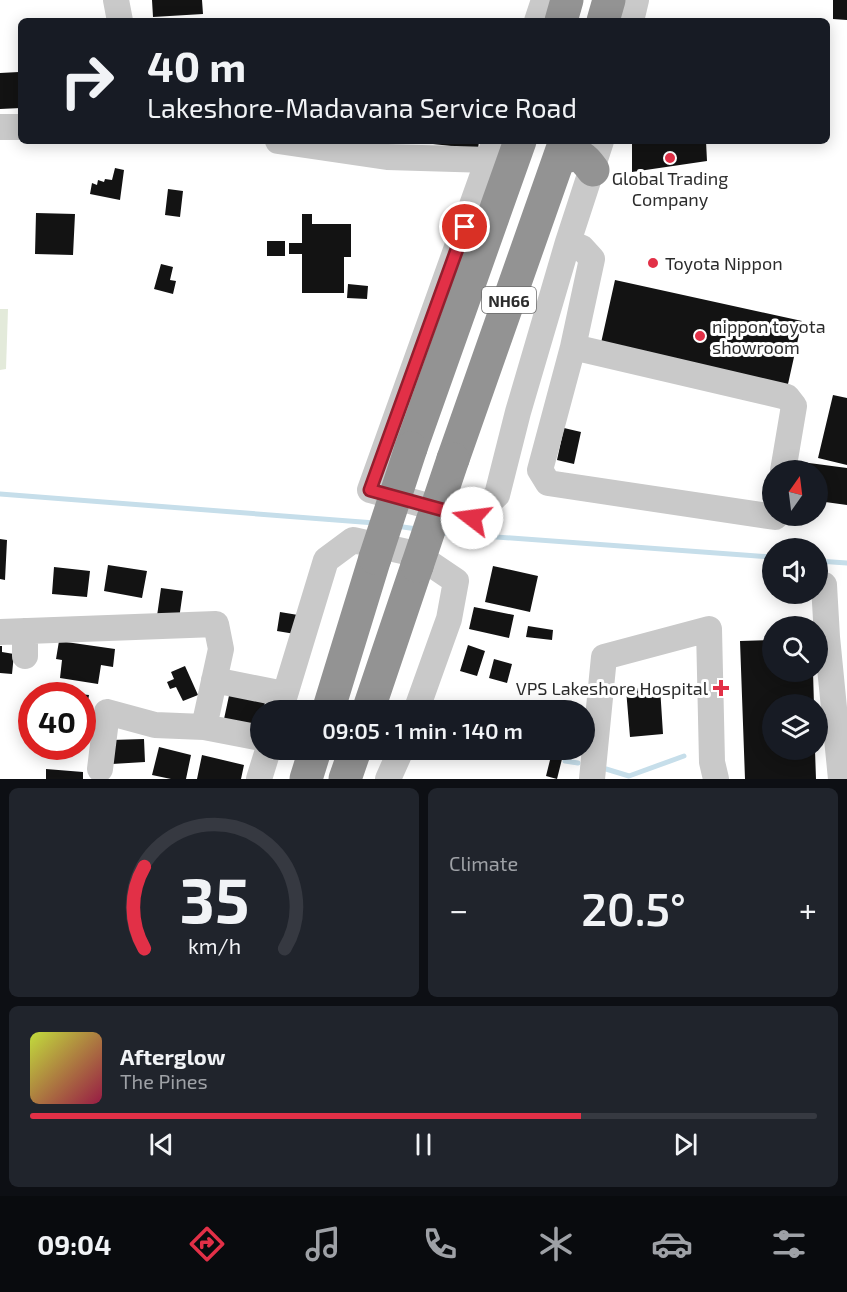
<!DOCTYPE html>
<meta charset="utf-8">
<style>
body{margin:0;font-family:"Exo 2",sans-serif;background:#20242c;color:#f1f3f6;height:100vh;display:flex;flex-direction:column;font-size:22px;white-space:nowrap}
*{box-sizing:border-box;margin:0}
p{font-size:20px;color:#9ea1a6}
.icon{flex:none;width:33px;height:33px;fill:none;stroke:currentColor;stroke-width:2;stroke-linecap:round;stroke-linejoin:round}
.map{position:relative;height:779px;overflow:hidden}
.drawer{display:flex;flex-direction:column;gap:9px;padding:9px;background:#0d0f14;flex:1}
.drawer>*{flex:none}
.top-card{position:absolute;left:18px;top:18px;width:812px;height:126px;border-radius:9px;box-shadow:0 3px 15px #0003;background:#171b24;color:#f1f3f6;overflow:hidden}
.needle{width:39px;rotate:14deg}
.buttons{position:absolute;left:762px;top:460px;display:grid;gap:12px}
.buttons a{display:grid;place-items:center;width:66px;height:66px;border-radius:50%;background:#171b24;box-shadow:0 3px 15px #0003;font-size:30px}
.speed{position:absolute;left:18px;top:682px;display:flex;gap:12px;font-size:30px;font-weight:700;text-align:center}
.speed>*{display:grid;place-content:center;width:78px;height:78px;border-radius:50%;background:#171b24;box-shadow:0 3px 15px #0003;line-height:1}
.speed .limit{border:9px solid #d22;background:#fff;color:#111}
.pin{position:absolute;display:grid;place-items:center;width:51px;height:51px;color:#fff;margin:-26px;border:3px solid #fff;border-radius:50%;box-shadow:0 2px 6px #0007}
.me{position:absolute;width:66px;margin:-33px;rotate:285deg;stroke-linejoin:round;filter:drop-shadow(0 0 4px #0008)}
.turn{display:flex;align-items:center;gap:21px;height:126px;padding:0 30px;font-size:27px}
.turn .icon{width:78px;height:78px;stroke-width:2.5}
.turn b{display:block;font-size:42px;line-height:51px}
.big{font-size:45px;font-weight:600;line-height:1.1}
.drawer .widget{flex:1;display:flex;flex-direction:column;justify-content:center;gap:9px;min-width:0;padding:0 21px;border-radius:9px;background:#20242c}
.drawer .dial{align-items:center;gap:0}
.dial svg{height:156px;overflow:visible;fill:none;stroke:#363941;stroke-width:7;stroke-linecap:round;text-anchor:middle}
.dial text{fill:#f1f3f6;stroke:none}
.song{display:flex;align-items:center;gap:18px}
.cover{width:72px;height:72px;border-radius:9px;background:linear-gradient(135deg,hsl(70 70% 55%),hsl(340 70% 35%))}
.played{height:6px;border-radius:3px;background:linear-gradient(90deg,#e23047 70%,#363941 70%)}
.keys{display:flex;justify-content:space-around;direction:ltr}
.heat{display:flex;justify-content:space-between;align-items:center;font-size:33px;direction:ltr}
.drawer .tiles{flex:1;display:grid;gap:9px;grid-template-columns:1fr 1fr}
.widget:last-child{grid-column:span 2}
.trip{position:absolute;left:250px;top:700px;width:345px;height:60px;border-radius:30px;background:#171b24;box-shadow:0 3px 15px #0003;font-weight:600;line-height:60px;text-align:center}
.tab-bar{display:flex;height:96px;justify-content:space-around;align-items:center;background:#090b0e;color:#9ea1a6}
.tab-bar .icon{width:42px;height:42px}
.tab-bar .current{color:#e23047}
.tab-bar b{font-size:27px;color:#f1f3f6}
.map>svg:first-child{display:block}
</style>
<div class="map">
<svg width="847" height="779" viewBox="0 0 847 779">
<rect width="100%" height="100%" fill="#fff"/>
<!-- green -->
<path fill="#e3eada" d="M0,309H8L6,369L0,370Z"/>
<g fill="none" stroke-linecap="round" stroke-linejoin="round">
<!-- stream -->
<path stroke="#c6deea" stroke-width="5" d="M0,494L375,523
M396,526L417,529
M441,533L772,557
M818,561L847,563
M565,761L578,763
M606,769L629,776L684,756"/>
</g>
<!-- building -->
<path fill="#131313" d="M152,0H202L203,14L153,17Z
M833,0H847V20L833,19Z
M19,72L21,108L0,109V73Z
M434,141H479L478,149L433,144Z
M632,141H706L707,161L632,172Z
M115,168L124,170L120,200L90,194L92,183L97,185L98,180L104,182L105,179L112,180Z
M168,189L183,191L180,217L165,215Z
M36,213L75,214L73,255L35,254Z
M302,214H312V224H351V257H344V293H302V254H289V243H302Z
M267,241H285V256H267Z
M161,264L173,267L170,280L176,281L173,294L154,289Z
M615,280L802,321L786,393L599,352Z
M348,284L368,286L367,299L347,298Z
M833,395L847,398V465L818,458Z
M564,428L581,432L574,464L557,460Z
M794,461L847,468V505L818,501V471H793Z
M0,539L7,540L5,580L0,579Z
M108,565L147,571L142,598L104,591Z
M493,566L538,576L530,612L485,602Z
M54,567L90,571L87,597L52,594Z
M161,588L183,591L179,619L157,616Z
M474,607L514,615L509,638L469,629Z
M280,612L298,615L295,634L277,631Z
M528,626L553,630L552,640L526,637Z
M772,640V672H813L814,705H772V750H815L816,779H745L740,641Z
M59,641L115,649L113,667L101,665L98,684L60,678L62,660L56,659Z
M468,645L485,651L477,676L460,671Z
M0,646H2V652L14,654L12,674L0,673Z
M494,659L512,664L507,683L489,678Z
M185,666L198,695L183,701L176,687L170,689L167,682L174,679L171,672Z
M660,687L663,734L630,737L626,689Z
M230,691L266,698L263,711H261L260,727L224,719Z
M70,693L89,695L85,719H82V696H69Z
M534,703L557,708L556,711H532Z
M144,739L145,762L112,764L111,740Z
M159,747L191,755L186,779H171L152,775Z
M202,755L244,765L241,779H197Z
M551,756L562,759L557,779L546,776Z
M46,769L83,772V779H46Z"/>
<g fill="none" stroke-linecap="round" stroke-linejoin="round">
<!-- minor -->
<path stroke="#c9c9c9" stroke-width="26" d="M116,0L120,21
M537,21L544,0
M631,21L636,0
M0,127H21
M278,141L387,157L489,160
M495,141L370,490L472,518L497,495L518,412L568,242L601,141
M568,242L582,248L592,259L573,347L787,397L794,406L783,471
M573,347L540,470L548,483L775,517
M824,585L827,637L841,779
M0,632L216,624L221,649L204,727L261,738
M25,656V631
M214,680L284,694
M280,711L326,560L353,540L416,554L456,581L449,619L416,711
M100,769L107,712L155,725L204,727
M259,779L268,750
M388,779L401,750
M592,779L604,657L709,629L712,762L716,779"/>
<!-- highway -->
<path stroke="#939393" stroke-width="33" d="M561,21L567,0
M603,21L609,0
M559,160C577,151 582,155 593,170
M411,448L520,141
M453,459L565,141
M328,711L375,558
M368,711L417,566
M306,779L315,750
M345,779L355,750"/>
<!-- highway-bridge -->
<path stroke="#939393" stroke-width="33" d="M375,558L411,448
M417,566L453,459"/>
</g>
<g fill="none" stroke-linecap="round" stroke-linejoin="round">
<defs>
<path id="route" d="M465,227L370,490L472,518"/>
</defs>
<!-- route casing -->
<use href="#route" stroke="#931f2e" stroke-width="15"/>
<!-- route -->
<use href="#route" stroke="#e23047" stroke-width="10"/>
</g>
<!-- markers -->
<g fill="#e23047" stroke="#fff" stroke-width="2">
<circle cx="670" cy="158" r="6"/>
<circle cx="653" cy="263" r="6"/>
<circle cx="700" cy="336" r="6"/>
<path d="M718 679h6v6h6v6h-6v6h-6v-6h-6v-6h6z"/>
</g>
<g text-anchor="middle" dominant-baseline="central" stroke-width="6" stroke-linejoin="round" paint-order="stroke">
<!-- shield labels -->
<rect fill="#fff" stroke="#6b6b6b" stroke-width="1.5" x="482" y="287" width="54" height="26" rx="4.5"/>
<g font-size="16" font-weight="bold" fill="#2c2c2c">
<text x="509" y="300">NH66</text>
</g>
<!-- poi labels -->
<g font-size="18" fill="#2c2c2c" stroke="#fff" text-anchor="start">
<text x="670" y="178" text-anchor="middle">Global Trading<tspan x="670" dy="21">Company</tspan></text>
<text x="665" y="263">Toyota Nippon</text>
<text x="712" y="326">nippon toyota<tspan x="712" dy="21">showroom</tspan></text>
<text x="708" y="688" text-anchor="end">VPS Lakeshore Hospital</text>
</g>
</g>
</svg>
<div class="buttons">
<a><svg class="needle" viewBox="-14 -14 28 28"><path d="M0-13l5 13h-10z" fill="#e53935"/><path d="M0 13l5-13h-10z" fill="#9ea1a6"/></svg></a>
<a><svg class="icon" aria-label="sound" viewBox="0 0 24 24"><path d="M4 9h4l5-4v14l-5-4H4zM17 9q2 3 0 6"/></svg></a>
<a><svg class="icon" aria-label="search" viewBox="0 0 24 24"><circle cx="10" cy="10" r="6"/><path d="M15 15l6 6"/></svg></a>
<a><svg class="icon" aria-label="layers" viewBox="0 0 24 24"><path d="M12 4l9 5-9 5-9-5zM3 14l9 5 9-5"/></svg></a>
</div>
<div class="speed"><div class="limit">40</div></div>
<div class="pin" style="left:465px;top:227px;background:#d93025"><svg class="icon" aria-label="arrive" viewBox="0 0 24 24"><path d="M6 21V4h12l-3 4 3 4H6"/></svg></div>
<svg class="me" style="left:472px;top:518px" viewBox="-20 -20 40 40"><circle r="19" fill="#fff"/><path d="M0-13L10 11 0 6-10 11z" fill="#e23047"/></svg>
<div class="trip">09:05 · 1 min · 140 m</div>
<div class="top-card">
<div class="turn"><svg class="icon" aria-label="right" viewBox="0 0 24 24"><path d="M7 20v-9h11M14 6l5 5-5 5"/></svg><div><b>40 m</b>Lakeshore-Madavana Service Road</div></div>
</div>
</div>
<section class="drawer">
<div class="tiles">
<div class="widget dial"><svg viewBox="0 0 100 80">
<path d="M14 69A42 42 0 1 1 86 69"/>
<path d="M14 69A42 42 0 0 1 14 27" stroke="#e23047"/>
<text x="50" y="56" font-size="32" font-weight="700">35</text>
<text x="50" y="72" font-size="11">km/h</text>
</svg></div>
<div class="widget"><p>Climate</p>
<div class="heat"><a>−</a><b class="big">20.5°</b><a>+</a></div>
</div>
<div class="widget">
<div class="song"><i class="cover"></i><div><b>Afterglow</b><p>The Pines</p></div></div>
<div class="played"></div>
<div class="keys"><svg class="icon" aria-label="previous" viewBox="0 0 24 24"><path d="M18 5L8 12l10 7zM5 5v14"/></svg><svg class="icon" aria-label="pause" viewBox="0 0 24 24"><path d="M8 5v14M16 5v14"/></svg><svg class="icon" aria-label="next" viewBox="0 0 24 24"><path d="M6 5l10 7-10 7zM19 5v14"/></svg></div>
</div>
</div>
</section>
<nav class="tab-bar">
<b>09:04</b>
<svg class="icon current" aria-label="directions" viewBox="0 0 24 24"><path d="M12 3l9 9-9 9-9-9zM9 14v-3h6M13 9l2 2-2 2"/></svg>
<svg class="icon" aria-label="music" viewBox="0 0 24 24"><path d="M9 18V5l10-2v13"/><circle cx="6" cy="18" r="3"/><circle cx="16" cy="16" r="3"/></svg>
<svg class="icon" aria-label="phone" viewBox="0 0 24 24"><path d="M5 4h4l2 5-3 2q2 4 5 5l2-3 5 2v4C11 20 4 13 5 4z"/></svg>
<svg class="icon" aria-label="climate" viewBox="0 0 24 24"><path d="M12 3v18M4 7l16 10M4 17L20 7"/></svg>
<svg class="icon" aria-label="car" viewBox="0 0 24 24"><path d="M5 17H2v-5l4-1 3-4h7l3 4 3 1v5h-3M9 17h6M6 11h13"/><circle cx="7" cy="17" r="2"/><circle cx="17" cy="17" r="2"/></svg>
<svg class="icon" aria-label="filters" viewBox="0 0 24 24"><path d="M4 7h16M4 17h16"/><circle cx="9" cy="7" r="2"/><circle cx="15" cy="17" r="2"/></svg>
</nav>
